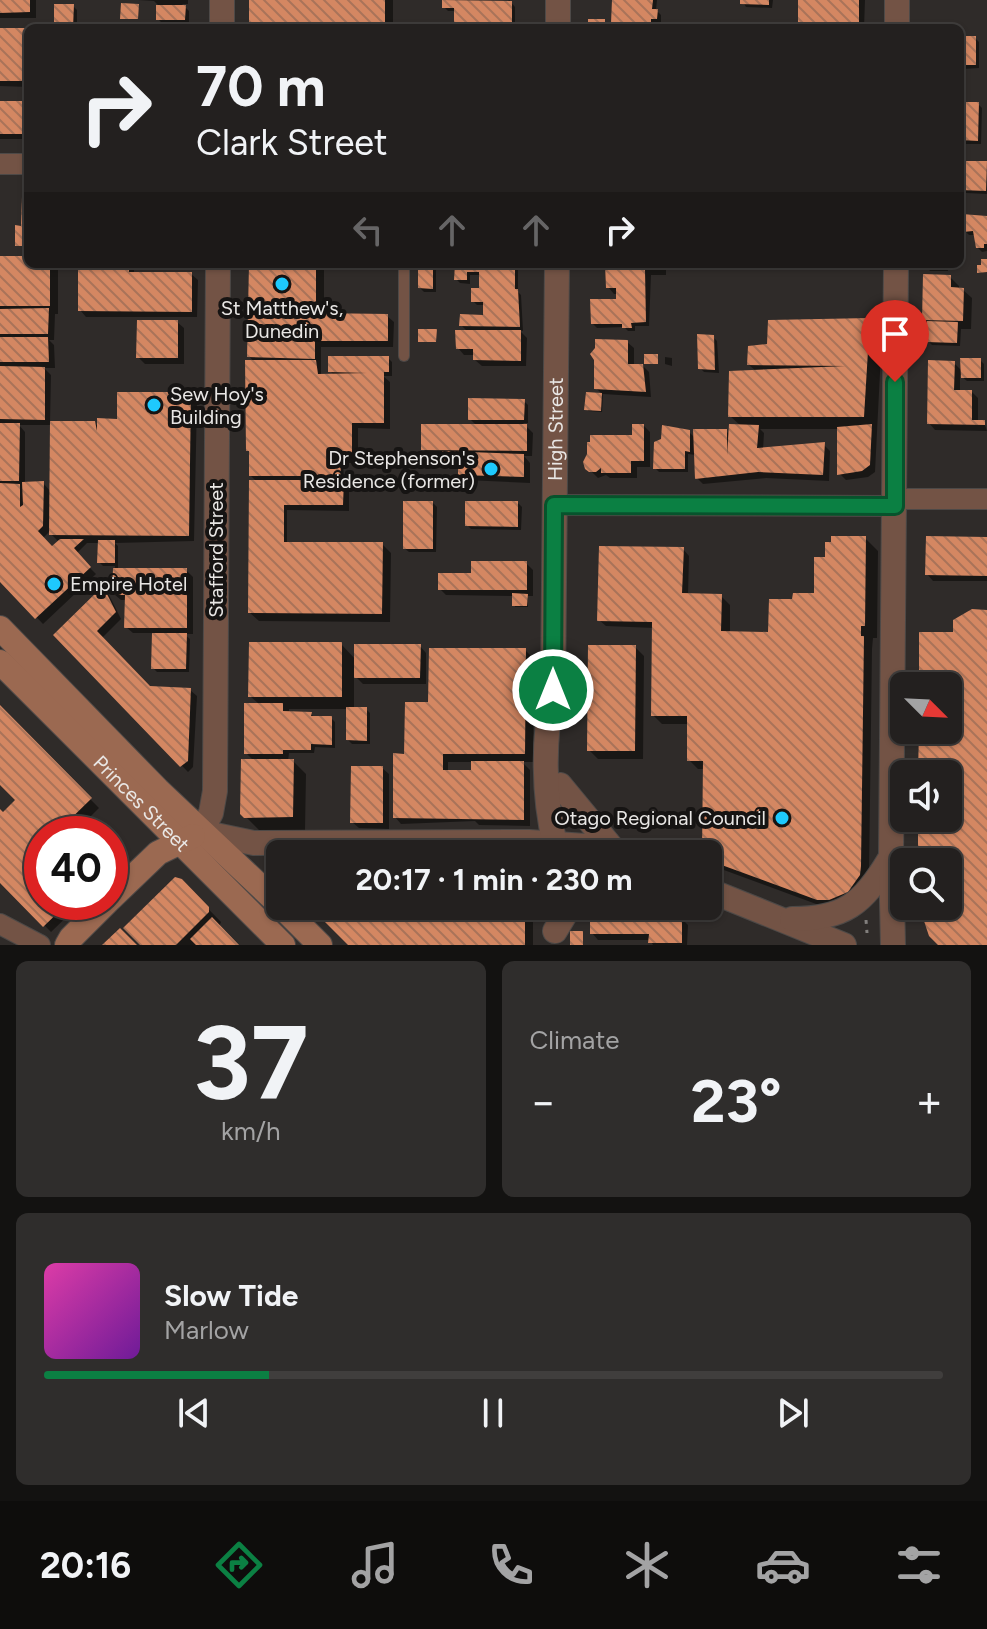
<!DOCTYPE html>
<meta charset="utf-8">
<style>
body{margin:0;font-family:Figtree,sans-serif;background:#2f2d2c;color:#f1f3f6;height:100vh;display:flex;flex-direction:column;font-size:30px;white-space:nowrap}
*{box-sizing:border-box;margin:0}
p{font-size:26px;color:#a3a3a4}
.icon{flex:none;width:44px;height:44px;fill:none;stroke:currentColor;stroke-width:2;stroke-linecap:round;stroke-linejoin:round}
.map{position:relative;height:945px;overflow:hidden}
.side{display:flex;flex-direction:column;gap:16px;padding:16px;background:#131211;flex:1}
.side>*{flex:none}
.banner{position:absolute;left:24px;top:24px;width:940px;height:244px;border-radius:12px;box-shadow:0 2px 6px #0004,0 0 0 2px #403e3d;background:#23201f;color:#f1f3f6;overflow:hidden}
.needle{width:52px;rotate:114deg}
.fabs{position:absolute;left:890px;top:672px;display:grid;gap:16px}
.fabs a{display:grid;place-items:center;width:72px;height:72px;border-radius:12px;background:#23201f;box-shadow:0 2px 6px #0004,0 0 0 2px #403e3d;font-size:40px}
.speed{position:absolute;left:24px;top:816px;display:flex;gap:16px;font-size:40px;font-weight:700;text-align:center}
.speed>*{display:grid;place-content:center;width:104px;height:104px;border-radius:50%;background:#23201f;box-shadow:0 2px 6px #0004,0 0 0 2px #403e3d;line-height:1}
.speed .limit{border:12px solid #d22;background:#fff;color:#111}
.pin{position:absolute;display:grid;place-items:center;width:68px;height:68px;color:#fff;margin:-82px -34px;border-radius:50% 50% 50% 0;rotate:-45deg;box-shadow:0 0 8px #0007}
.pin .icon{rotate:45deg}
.me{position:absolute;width:88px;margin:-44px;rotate:0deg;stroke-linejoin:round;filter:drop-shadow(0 0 6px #0008)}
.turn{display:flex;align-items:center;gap:28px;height:168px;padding:0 40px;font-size:36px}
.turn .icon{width:104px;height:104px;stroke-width:2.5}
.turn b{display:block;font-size:56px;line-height:68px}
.lanes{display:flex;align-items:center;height:76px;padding:0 40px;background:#0003;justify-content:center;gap:40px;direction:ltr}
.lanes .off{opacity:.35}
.big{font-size:60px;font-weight:700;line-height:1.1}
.side .card{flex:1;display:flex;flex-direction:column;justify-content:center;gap:12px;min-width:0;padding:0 28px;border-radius:12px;background:#2f2d2c}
.side .dial{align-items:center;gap:0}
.dial b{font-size:104px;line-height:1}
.song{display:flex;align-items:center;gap:24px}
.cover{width:96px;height:96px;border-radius:12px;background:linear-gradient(135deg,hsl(320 70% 55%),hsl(280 70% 35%))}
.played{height:8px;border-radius:4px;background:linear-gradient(90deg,#0b8043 25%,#403e3d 25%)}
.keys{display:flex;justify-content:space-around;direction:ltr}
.heat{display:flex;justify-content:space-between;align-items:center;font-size:44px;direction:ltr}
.side .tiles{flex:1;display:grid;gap:16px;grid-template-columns:1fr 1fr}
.card:last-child{grid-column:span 2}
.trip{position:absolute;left:266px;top:840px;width:456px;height:80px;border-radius:12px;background:#23201f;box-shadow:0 2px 6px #0004,0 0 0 2px #403e3d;font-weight:700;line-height:80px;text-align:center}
.menu{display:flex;height:128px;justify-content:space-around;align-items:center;background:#0e0d0c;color:#a3a3a4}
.menu .icon{width:56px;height:56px}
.menu .current{color:#0b8043}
.menu b{font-size:36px;color:#f1f3f6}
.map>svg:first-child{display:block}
</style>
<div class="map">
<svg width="987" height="945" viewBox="0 0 987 945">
<defs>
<pattern id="building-back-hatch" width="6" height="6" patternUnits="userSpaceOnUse" patternTransform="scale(2)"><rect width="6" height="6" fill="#d48762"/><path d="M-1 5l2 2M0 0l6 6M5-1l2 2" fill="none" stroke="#a97359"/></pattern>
</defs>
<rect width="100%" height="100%" fill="#2f2b29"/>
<!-- shadow -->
<path fill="#0007" fill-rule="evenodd" d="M0,0H36V18H0Z
M138,0H188V4H182L189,11V23H164L169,28H142L165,26L158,19V5L154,1Z
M251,0H393V28H251Z
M509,0L515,7V28H460L456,23V11H448L444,7L508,2Z
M612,0H657L656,10L661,15V22H655L654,27L617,26L613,22Z
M742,0H773L772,8L746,7Z
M800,0H865L864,28H800Z
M73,6L77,10V28H55Z
M0,30H28V87L0,86Z
M960,38H975L979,42V68L963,69L960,66Z
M0,103H28V139H0Z
M960,104H978L982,108L981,144H960Z
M986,163L987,194L966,193L962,189Z
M987,218V251L982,252L978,248L976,235H969L965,231Z
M0,258H28V264H134V274H191L198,280L197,317H86L80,310V266H58V314H55L54,340H49L54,345L55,368H44L51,375L50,423H95L99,428L190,394L197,401L194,541L115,543L118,546V570H186L193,577V634H184L190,639L189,672H157L153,668L154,633H133L126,627V600H121L114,594L115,566H103L99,562L100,543H87L76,554L96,574L43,624L0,579ZM19,425H52L51,492L43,483L25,484V432ZM49,532L59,542L52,548L42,539Z
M251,264H324V316H387L394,322L393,347H321V375H334L330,371L388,358L392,362V376H383L390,382V429L358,428V463H343L344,479H340L349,488V511L287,510V544H382L391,553L390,622L259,621L250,613L257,482L251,476L254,362L249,356Z
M420,264H436V292H424L420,288Z
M457,264H516L518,266V292L521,295L523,331L519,330L527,338L526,366H482L475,360V355H464L458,348L468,332L461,325L485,317V305H477L473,301L481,290V275H470V284L460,283L456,279Z
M607,264L666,265V275H651L649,326H635V331H628L624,327L597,328L593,324L618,301V294H614L608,287Z
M924,264H948V271H930Z
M950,277L959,286V289L963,290L972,298L971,329H961L960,346L932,345L928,341L929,324L924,319Z
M869,320L882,333L875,472L868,477L846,480L840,474L839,429H760L764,433L763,450L824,445L830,451L829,481L766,478L703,484L697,478L696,455L688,454V472H659L655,468L689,432L696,439L726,431L730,435L741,426L730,416L757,372L749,365L769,346Z
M177,322L184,328V364H145L138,357Z
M713,337L717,341L719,373L704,372L700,368Z
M627,342L634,348V366H643L649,372L651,397L603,394L602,412L588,411L587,394L603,395L596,388Z
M665,357L672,358V366L665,364Z
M980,360L984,364V381H967L960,375V392H972L978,398V422H984L987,431L935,430L929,423L954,363L963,372Z
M524,401L528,405V423H523L533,433L532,456H524L530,463V483L466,480L460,474V469H450L444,463V456H430L423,449L477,426L470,419Z
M644,426L650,432V467H637V478H610L606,475L598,478L591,471L634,437Z
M433,503L437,507L436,552H409L404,548Z
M518,503L522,507L521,530L471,529L467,525Z
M865,538L878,551L877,638H873L872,649L869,875L863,894L827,908L713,866L708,861V854H704L705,769H698L689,760V724H662L653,715L654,628L606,626L599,620L683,549L689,556L688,595L721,596L730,605V633H770L794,602L816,595L827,559Z
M987,539V581H933L927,574Z
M526,563L533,570V596H528V607H515L514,596L446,595L440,589L473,575Z
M103,589L109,595L121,619L102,638L150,688L190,690L197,696L193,767L188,772L55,635Z
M341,644L356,660L420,646L426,653V684H363L354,675V709H366L370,713V744H352L348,740V709H289V714H311L315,718H331L335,722V748L315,747L314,753H289L288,761H293L306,774L305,830H259L242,813L254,761L246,753L260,705L250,696Z
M635,647L644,656L643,759H598L589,750Z
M525,650L534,659L533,762H522L530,770V826L479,825L475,821L401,824L395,817L406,756L430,704ZM448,762H473V775L448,772Z
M0,708L99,808L73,834H42V902H82L51,932L0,880V812L3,815L18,800L0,782Z
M382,768L389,774V829L359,828L352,822Z
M181,881L221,922L219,927L237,945H143Z
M312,906H533V945H351Z
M653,908L659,913H669L673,918H681L688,925L687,945H653L650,940H598L592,933Z"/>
<!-- building -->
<path fill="url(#building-back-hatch)" d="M0,0H30V12L0,13Z
M249,0H385V28H249Z
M442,0L512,1V25L454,24V8H442Z
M612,0H653L652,9H658L657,19H651V24L611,23Z
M740,0H769V5L740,4Z
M798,0H859V24H833V28H798Z
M121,3L139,4L138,19H120Z
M54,4H74L73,28H54Z
M156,5H186L185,20H156Z
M588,19H605V28H588Z
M140,24H168V28H140Z
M0,28H28V81H0Z
M960,36H976V65H960Z
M0,101H28V134H0Z
M960,102H979L978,141L960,140Z
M961,161H987L986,191L960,190Z
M22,197H28V246H15V225L21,226Z
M962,214L987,216V244H984V248H976L973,231L963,232Z
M0,256H28V264H50V306H0Z
M981,259H987V272L977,273V265H981Z
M78,264H129V272H192V312L78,311Z
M249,264H316V313L388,314V341H315V359L247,357Z
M418,264H433V289L418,288Z
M455,264H515V289H518L520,327L459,326L460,314L483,315V302H471V288H479V272H467V280H454Z
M605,264H660V269L645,270L646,322L631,323L632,328H622V324H591L590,299H616V288H606Z
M923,274L951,275V287L964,288L963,321L922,320Z
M49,308L48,334H0V309Z
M870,318L864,417H728L729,371L846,366L747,365L748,346L767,344L768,320Z
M137,320H178V358H136Z
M927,321L958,322L957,343L926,342Z
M418,329H437L436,342H418Z
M455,330H521V361L473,360V349H456Z
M697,334L714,335L715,370L698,369Z
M0,337H48L49,362H0Z
M595,339L628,340V364H643L646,392L594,389V360L590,354L595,348Z
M644,354H658V364H644Z
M328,356H389V372H384V423H352V458H340L341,476H249V451H246L245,360H316L318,374L367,373L328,372Z
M960,358H981V378H961Z
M928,360L955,361L954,390H972V420H985V425L927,424Z
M0,366L45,367V420L0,419Z
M117,392H191L189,536L49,535L50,421H95L97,431V418L117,419Z
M586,392L602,393L601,411L584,410Z
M468,398L525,399L524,420H468Z
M0,423H20L19,481H0Z
M421,424H527V451L421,450Z
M632,424H644V461H631V473H601V468L596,472H589L585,469L583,462L587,454V442H590V435H632Z
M729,424L759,425L757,448L825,442L823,475L758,472L695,479L693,429H727V455Z
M872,424L870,465L862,471L837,475V427Z
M662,425L690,430V452L685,451V469H653L654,442L661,439Z
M442,451L524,454V477L458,475V464L442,463Z
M249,480H344L343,505H284V542H383L382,614L248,613Z
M44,481L43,526L38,531L52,546L60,539H84L74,548L91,567L35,619L0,582V483L20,484V507L23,505L22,482Z
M403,501H433V549H403Z
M465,501H518V527L465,526Z
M831,536H866L865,626H861V636H864L861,866L860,875L848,892L829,900H817L708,860V854H702L703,761H687V716H651L652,622L597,621L599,546L684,547L682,593L722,594L721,631L768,632L769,599H792L793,593H814V557H825V542H831Z
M926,536L987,537V576L925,575Z
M98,540H115V563H97Z
M471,561H527V590H438V573H471Z
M113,568H187V628H124L125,595H112Z
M103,586L116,612L97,631L150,686L191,688L188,761L180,767L53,635Z
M512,593L528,594L527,606H512Z
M972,609L987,610V945H938L929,936L919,906H948V862H918V818H948V774H918L919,730H948V686H919V632H953V620Z
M152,633H187L186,669H151Z
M249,642H342V697H248Z
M354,644H421L420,678H354Z
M588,645H636L635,751H587Z
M429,648H526L525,754H443V770H471V761H524V820L393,818V753L404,754L405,702H428Z
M244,703H283V711L312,712L311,716H332V745L311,744V750H283V754H244Z
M0,705L92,798L55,834H42V902H69L43,927L0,883V809L3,812L15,800L0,785Z
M346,707H367V741L346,740Z
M241,759H294L293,817L244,818L240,814Z
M351,766H383V823H350Z
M175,877L182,879L209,907V912L176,945H140L123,928Z
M309,906H525V945H348Z
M609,906H654L653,911H670V916H682V943H648L649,934H590V910H609Z
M212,917L239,945H196L190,939Z
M120,928L137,945H102Z
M570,931H583V945H570Z"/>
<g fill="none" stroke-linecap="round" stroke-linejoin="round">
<defs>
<path id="service" d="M404,356V264"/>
<path id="minor" d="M0,164H28
M894,499H987
M554,505L895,506
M0,924L40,945"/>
<g id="tertiary">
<path d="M558,0V28"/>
<path d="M222,28V0"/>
<path d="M897,28V0"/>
<path d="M218,264L215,791L211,813L201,832L254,843L529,842L585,846L614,854"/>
<path d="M560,785L617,854"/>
<path id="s1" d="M555,844C543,795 543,739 553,690L557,264"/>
<path d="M708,890L844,945"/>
<path d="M792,919C844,919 863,904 889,860"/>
<path d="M555,931L570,906"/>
<path d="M893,945L891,858L896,264"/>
</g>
<g id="secondary">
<path d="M0,628L158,790L280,905"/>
<path id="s2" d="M0,662L283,945"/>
<path d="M110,899L158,853L193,836"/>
<path d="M281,906L320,945"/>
<path d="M67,945L71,938L107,902"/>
</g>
</defs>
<!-- service casing -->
<use href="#service" stroke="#4d4947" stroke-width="12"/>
<!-- minor casing -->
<use href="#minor" stroke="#4d4947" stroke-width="22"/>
<!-- tertiary casing -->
<use href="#tertiary" stroke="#4d4947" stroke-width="26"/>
<!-- secondary casing -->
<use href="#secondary" stroke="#4d4947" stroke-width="26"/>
<!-- path -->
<path stroke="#827f7d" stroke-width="3" stroke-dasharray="4 6" stroke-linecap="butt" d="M866,920L867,933"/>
<!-- service -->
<use href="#service" stroke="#735345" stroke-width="10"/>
<!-- minor -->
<use href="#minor" stroke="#735345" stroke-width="20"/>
<!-- tertiary -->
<use href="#tertiary" stroke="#735345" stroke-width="24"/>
<!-- secondary -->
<use href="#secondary" stroke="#9b6951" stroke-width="24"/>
</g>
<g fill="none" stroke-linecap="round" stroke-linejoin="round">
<defs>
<path id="route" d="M553,690L554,505L895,506V382"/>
</defs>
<!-- route casing -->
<use href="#route" stroke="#07532c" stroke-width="20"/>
<!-- route -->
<use href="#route" stroke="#0b8043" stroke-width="14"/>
</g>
<!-- markers -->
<g fill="#1ec9fd" stroke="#161413" stroke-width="3">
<circle cx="282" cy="284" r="8"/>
<circle cx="154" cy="405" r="8"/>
<circle cx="491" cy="469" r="8"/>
<circle cx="54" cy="584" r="8"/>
<circle cx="782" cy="818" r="8"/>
</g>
<g text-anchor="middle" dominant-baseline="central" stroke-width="8" stroke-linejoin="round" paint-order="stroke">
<!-- poi labels -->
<g font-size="20" fill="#e9e7e5" stroke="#161413" text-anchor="start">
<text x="282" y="308" text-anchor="middle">St Matthew's,<tspan x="282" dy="23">Dunedin</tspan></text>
<text x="170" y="394">Sew Hoy's<tspan x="170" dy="23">Building</tspan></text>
<text x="475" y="458" text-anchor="end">Dr Stephenson's<tspan x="475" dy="23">Residence (former)</tspan></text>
<text x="70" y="584">Empire Hotel</text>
<text x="766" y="818" text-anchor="end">Otago Regional Council</text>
</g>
<!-- street labels -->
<g font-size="20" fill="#e9e7e5" stroke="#161413">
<text stroke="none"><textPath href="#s1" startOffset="416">High Street</textPath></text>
<text transform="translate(216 550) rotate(-90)">Stafford Street</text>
<text stroke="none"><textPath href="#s2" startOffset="200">Princes Street</textPath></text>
</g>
</g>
</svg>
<div class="fabs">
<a><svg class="needle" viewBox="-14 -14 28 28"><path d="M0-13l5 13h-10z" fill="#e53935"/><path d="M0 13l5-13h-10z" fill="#a3a3a4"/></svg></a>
<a><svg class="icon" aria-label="sound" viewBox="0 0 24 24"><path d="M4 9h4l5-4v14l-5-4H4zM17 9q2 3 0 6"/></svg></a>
<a><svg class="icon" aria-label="search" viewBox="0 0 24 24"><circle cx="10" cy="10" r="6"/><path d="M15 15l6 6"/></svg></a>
</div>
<div class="speed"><div class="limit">40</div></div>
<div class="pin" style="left:895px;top:382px;background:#d93025"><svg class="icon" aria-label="arrive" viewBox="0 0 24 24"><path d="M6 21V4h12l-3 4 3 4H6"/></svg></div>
<svg class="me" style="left:553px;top:690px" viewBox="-20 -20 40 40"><circle r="17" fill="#0b8043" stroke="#fff" stroke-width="3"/><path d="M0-11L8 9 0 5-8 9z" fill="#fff"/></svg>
<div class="trip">20:17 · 1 min · 230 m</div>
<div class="banner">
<div class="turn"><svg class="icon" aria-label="right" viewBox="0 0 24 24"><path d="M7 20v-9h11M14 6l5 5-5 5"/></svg><div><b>70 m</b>Clark Street</div></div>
<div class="lanes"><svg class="icon off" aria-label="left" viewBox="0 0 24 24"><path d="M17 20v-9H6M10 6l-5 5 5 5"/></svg><svg class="icon off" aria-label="ahead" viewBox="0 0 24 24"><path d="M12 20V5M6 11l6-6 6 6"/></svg><svg class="icon off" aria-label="ahead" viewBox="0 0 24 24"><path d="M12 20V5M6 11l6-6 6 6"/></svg><svg class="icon" aria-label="right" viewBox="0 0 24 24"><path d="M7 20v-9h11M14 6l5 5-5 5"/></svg></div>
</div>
</div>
<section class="side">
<div class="tiles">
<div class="card dial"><b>37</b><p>km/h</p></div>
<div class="card"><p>Climate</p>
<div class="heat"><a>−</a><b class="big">23°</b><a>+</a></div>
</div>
<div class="card">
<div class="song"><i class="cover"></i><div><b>Slow Tide</b><p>Marlow</p></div></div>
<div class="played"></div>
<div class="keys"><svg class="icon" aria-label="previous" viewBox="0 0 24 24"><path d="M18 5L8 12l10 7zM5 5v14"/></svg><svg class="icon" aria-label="pause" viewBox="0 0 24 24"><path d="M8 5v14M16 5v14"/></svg><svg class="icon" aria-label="next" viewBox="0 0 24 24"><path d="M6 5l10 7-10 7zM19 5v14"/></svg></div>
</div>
</div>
</section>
<nav class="menu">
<b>20:16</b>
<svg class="icon current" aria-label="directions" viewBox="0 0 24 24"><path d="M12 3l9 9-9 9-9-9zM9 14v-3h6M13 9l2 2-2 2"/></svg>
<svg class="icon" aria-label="music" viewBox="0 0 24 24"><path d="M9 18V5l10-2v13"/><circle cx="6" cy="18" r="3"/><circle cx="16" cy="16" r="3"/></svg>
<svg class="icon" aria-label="phone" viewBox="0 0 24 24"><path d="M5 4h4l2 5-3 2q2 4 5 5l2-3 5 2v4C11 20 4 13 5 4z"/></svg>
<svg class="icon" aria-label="climate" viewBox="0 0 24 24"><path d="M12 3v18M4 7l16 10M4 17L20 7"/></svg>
<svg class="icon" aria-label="car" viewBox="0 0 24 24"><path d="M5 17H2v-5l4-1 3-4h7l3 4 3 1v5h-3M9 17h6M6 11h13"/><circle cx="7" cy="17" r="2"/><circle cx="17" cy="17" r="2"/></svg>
<svg class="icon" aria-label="filters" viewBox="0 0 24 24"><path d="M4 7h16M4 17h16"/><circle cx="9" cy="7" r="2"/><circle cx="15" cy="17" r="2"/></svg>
</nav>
